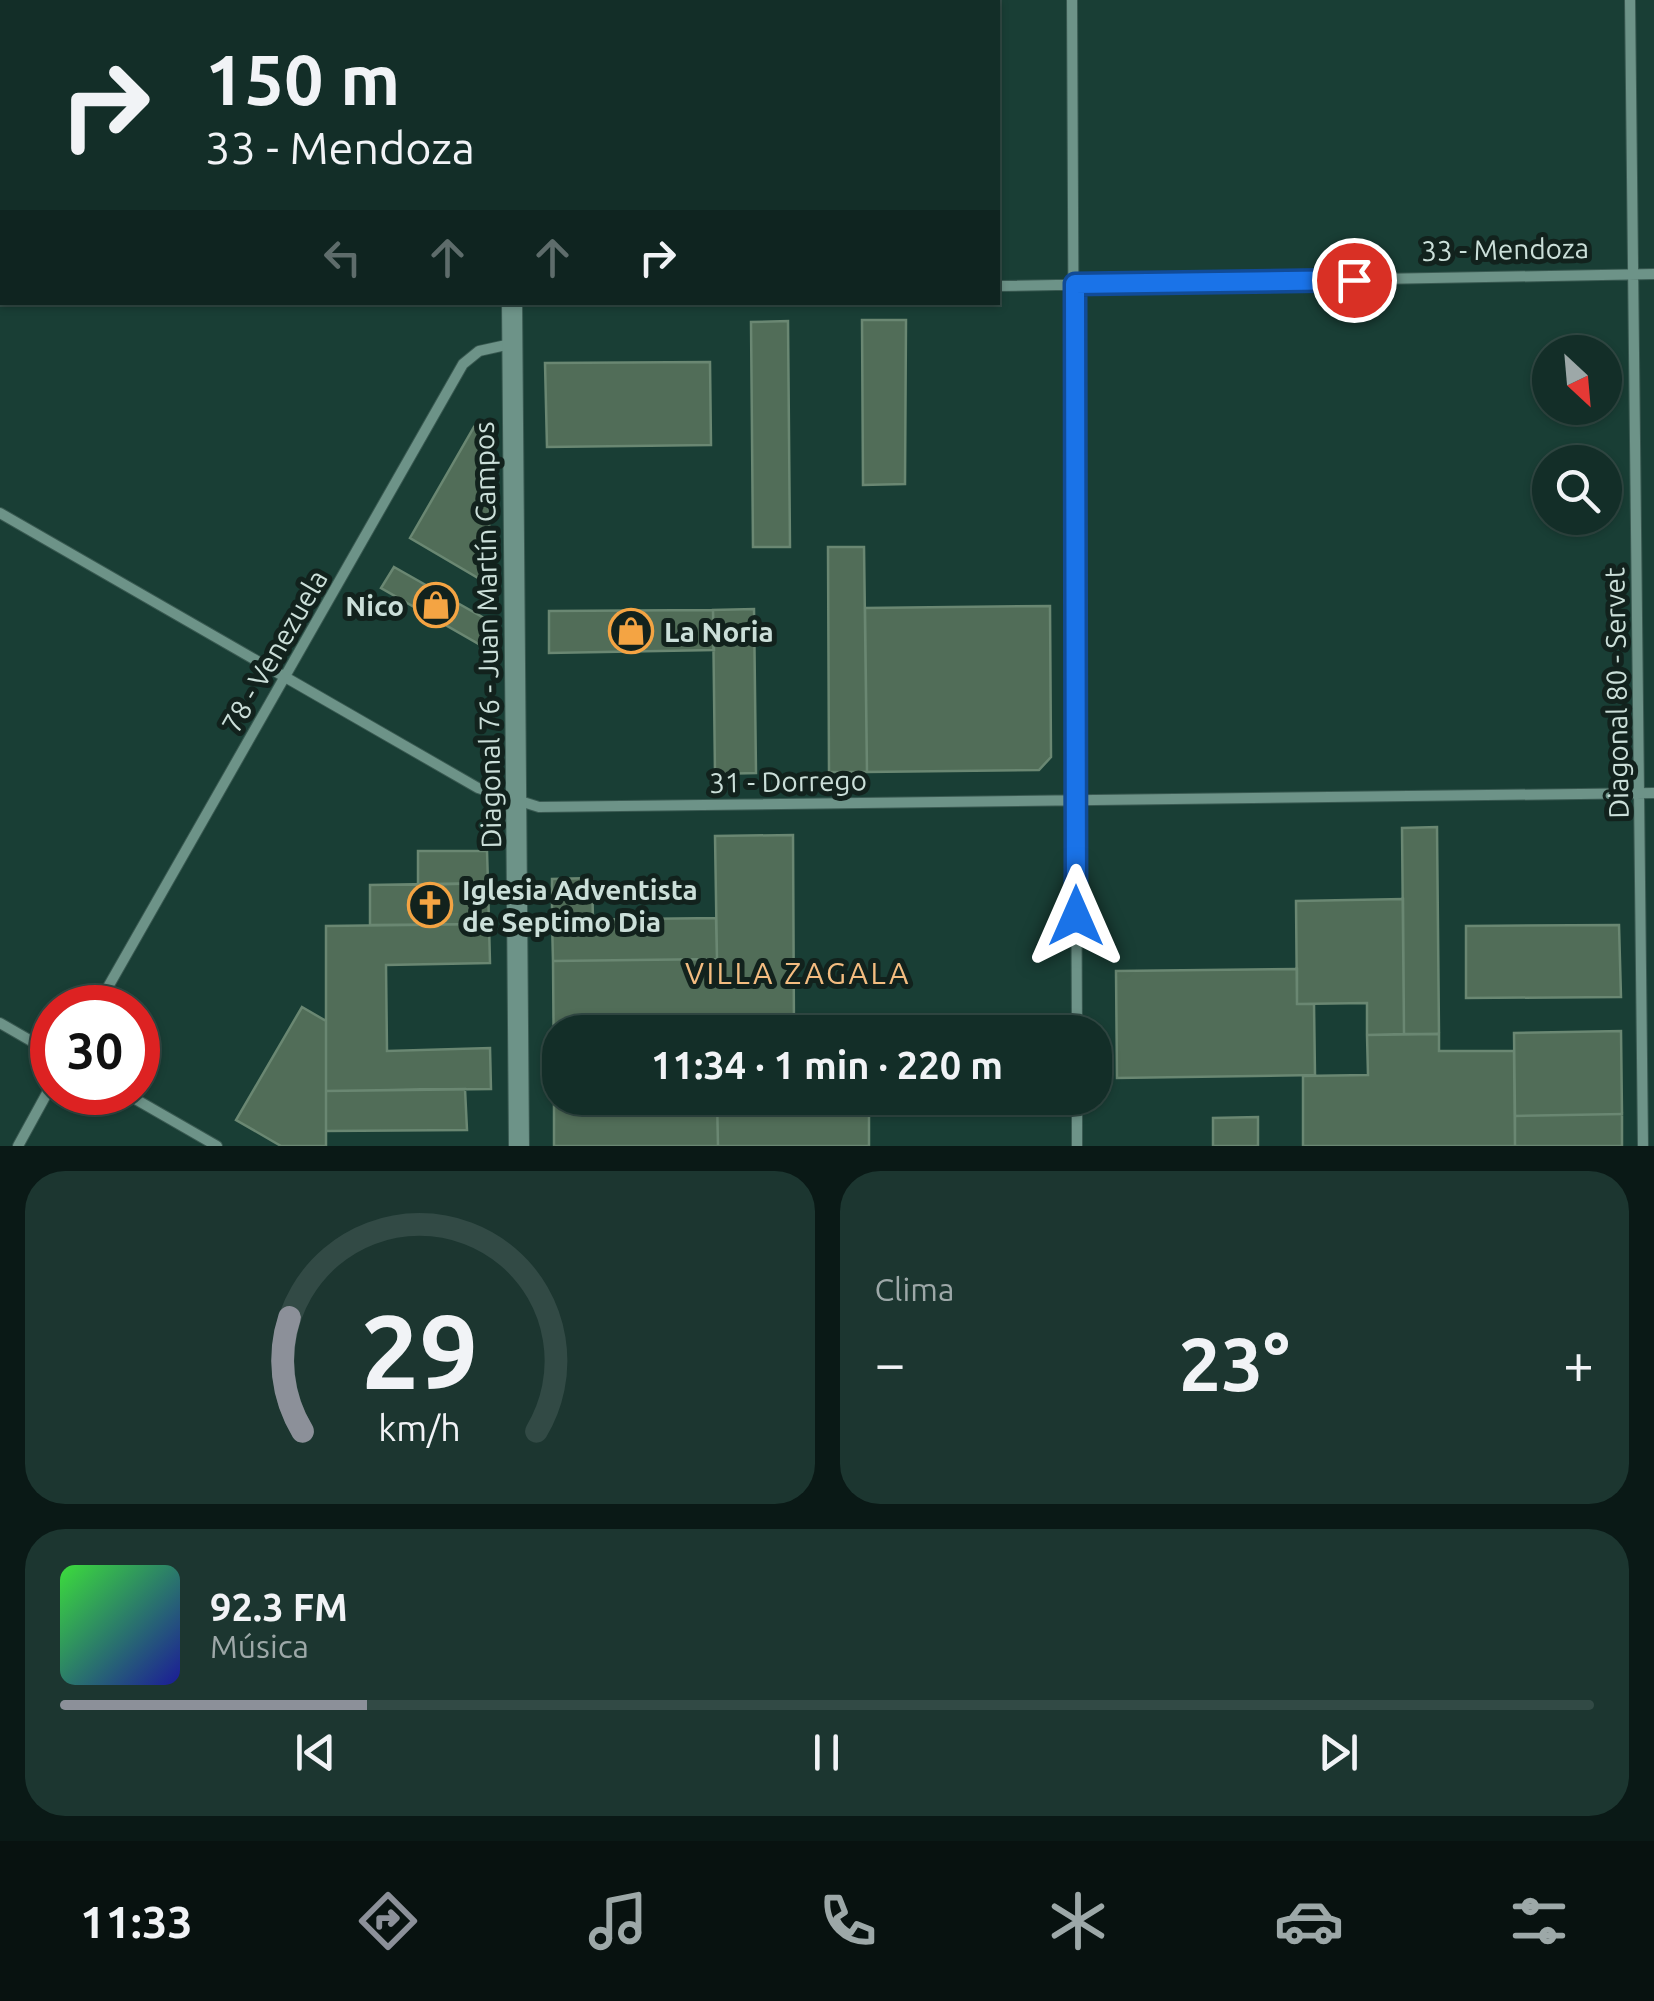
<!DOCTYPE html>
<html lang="es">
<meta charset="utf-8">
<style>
body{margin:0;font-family:Ubuntu,sans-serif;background:#1c3630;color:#f1f3f6;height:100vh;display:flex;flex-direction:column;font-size:38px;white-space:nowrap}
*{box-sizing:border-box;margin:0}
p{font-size:32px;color:#9da8a8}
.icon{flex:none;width:55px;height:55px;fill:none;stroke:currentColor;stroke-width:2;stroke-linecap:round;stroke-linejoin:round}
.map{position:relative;height:1146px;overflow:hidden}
.panel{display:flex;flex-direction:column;gap:25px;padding:25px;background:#0a1916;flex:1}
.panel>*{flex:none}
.banner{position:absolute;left:0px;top:0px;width:1000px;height:305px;box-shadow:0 2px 8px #0004,0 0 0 2px #324a45;background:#132e28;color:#f1f3f6;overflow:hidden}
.needle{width:65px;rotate:154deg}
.controls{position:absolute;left:1532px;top:335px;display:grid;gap:20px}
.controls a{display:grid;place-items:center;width:90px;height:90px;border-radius:50%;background:#132e28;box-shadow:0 2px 8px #0004,0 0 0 2px #324a45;font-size:50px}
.speed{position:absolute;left:30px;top:985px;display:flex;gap:20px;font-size:50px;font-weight:700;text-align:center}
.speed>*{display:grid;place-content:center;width:130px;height:130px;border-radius:50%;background:#132e28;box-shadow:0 2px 8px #0004,0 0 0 2px #324a45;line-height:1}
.speed .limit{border:15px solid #d22;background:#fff;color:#111}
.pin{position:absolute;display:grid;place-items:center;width:85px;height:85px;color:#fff;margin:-42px;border:5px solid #fff;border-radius:50%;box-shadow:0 2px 10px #0007}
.me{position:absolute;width:110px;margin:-55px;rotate:0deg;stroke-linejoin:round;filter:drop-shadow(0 0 8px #0008)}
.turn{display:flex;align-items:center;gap:35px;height:210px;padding:0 40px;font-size:45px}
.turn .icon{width:130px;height:130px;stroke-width:2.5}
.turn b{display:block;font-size:70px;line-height:85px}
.lanes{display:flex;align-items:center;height:95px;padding:0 40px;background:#0003;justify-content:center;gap:50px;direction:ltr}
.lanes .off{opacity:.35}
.big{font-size:75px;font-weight:700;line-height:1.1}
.panel .widget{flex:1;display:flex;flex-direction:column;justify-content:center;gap:15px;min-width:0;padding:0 35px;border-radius:40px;background:#1c3630}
.panel .dial{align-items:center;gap:0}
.dial svg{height:260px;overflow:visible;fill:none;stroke:#324a45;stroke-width:7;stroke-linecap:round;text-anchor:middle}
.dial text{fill:#f1f3f6;stroke:none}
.song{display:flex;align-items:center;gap:30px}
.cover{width:120px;height:120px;border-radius:15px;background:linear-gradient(135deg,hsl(120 70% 55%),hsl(240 70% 35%))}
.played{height:10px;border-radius:5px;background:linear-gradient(90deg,#8c9099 20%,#324a45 20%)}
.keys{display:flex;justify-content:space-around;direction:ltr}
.heat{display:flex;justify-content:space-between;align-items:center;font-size:55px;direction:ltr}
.panel .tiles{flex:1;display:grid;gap:25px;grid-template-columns:1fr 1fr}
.widget:last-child{grid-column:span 2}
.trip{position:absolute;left:542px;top:1015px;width:570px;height:100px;border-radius:40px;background:#132e28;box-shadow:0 2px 8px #0004,0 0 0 2px #324a45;font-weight:700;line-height:100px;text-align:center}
.dock{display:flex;height:160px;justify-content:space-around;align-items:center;background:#081210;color:#9da8a8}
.dock .icon{width:70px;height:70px}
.dock .on{color:#8c9099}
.dock b{font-size:45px;color:#f1f3f6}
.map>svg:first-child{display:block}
</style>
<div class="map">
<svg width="1654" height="1146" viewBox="0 0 1654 1146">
<rect width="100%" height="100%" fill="#193e35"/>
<!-- building -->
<path fill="#516d58" stroke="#6a8772" stroke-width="2.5" d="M260,0H345V2H260Z
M542,0H748V2H542Z
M0,36L2,37V152L0,151Z
M862,320H906L905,484L863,485Z
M788,321L790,547H753L751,322Z
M710,362L711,445L547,447L545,363Z
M474,427L488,434L490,585L410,538Z
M828,547H864L867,772H829Z
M394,567L491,622V651L381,588Z
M1050,606L1051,757L1039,770L867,772L865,608Z
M754,609L756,773L715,774L713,610Z
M713,610L714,650L549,653V611Z
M1437,827L1439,1034H1404L1402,828Z
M793,835L794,1032H560V1084H554L553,961L717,959L715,836Z
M418,851H487L488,883L418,885Z
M592,878L593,920H552V879Z
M488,883L489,924L370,925V885Z
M1403,899L1404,1034L1367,1035V1003L1297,1004L1296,901Z
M716,918L717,959L553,961L552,920Z
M489,924L490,963L386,965L387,1051L490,1048L491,1089L326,1091V926Z
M1619,925L1621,997L1466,998V926Z
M1297,969V1004H1314L1315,1075L1117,1078L1116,971Z
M302,1007L326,1021V1146H281L236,1120Z
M1621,1031L1622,1114L1515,1116L1514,1033Z
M1439,1034V1051H1514L1515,1146H1303V1076L1368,1075L1367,1035Z
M554,1084H560V1098H717L718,1146H554Z
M465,1089L467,1130L326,1131V1091Z
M717,1098H869V1146H718Z
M1622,1114V1146H1515V1116Z
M1258,1117V1146H1213V1118Z"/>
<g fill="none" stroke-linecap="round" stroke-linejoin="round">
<defs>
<path id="street" d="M1072,0L1077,1032
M1630,0L1643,1146
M998,286L1654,274
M0,513L478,788L539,807L1654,793
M96,1008L463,364L479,351L511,344
M0,1023L52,1053
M123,1092L217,1146
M1077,1098V1146
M18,1146L52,1084"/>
<path id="secondary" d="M506,0V2
M0,6L2,7
M512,302L519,1146"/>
</defs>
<!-- street casing -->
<use href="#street" stroke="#395951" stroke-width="12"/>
<!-- secondary casing -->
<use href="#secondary" stroke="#395951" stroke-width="22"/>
<!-- street -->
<use href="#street" stroke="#6d9388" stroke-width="10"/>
<!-- secondary -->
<use href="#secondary" stroke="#6d9388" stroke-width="20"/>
</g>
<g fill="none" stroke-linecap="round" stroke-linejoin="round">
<defs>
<path id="route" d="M1076,916L1075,284L1354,280"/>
</defs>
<!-- route casing -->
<use href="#route" stroke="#114b97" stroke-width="25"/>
<!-- route -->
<use href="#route" stroke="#1a73e8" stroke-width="18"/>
</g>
<!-- icons -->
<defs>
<symbol id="shop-ring" viewBox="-11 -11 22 22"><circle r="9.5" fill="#12221d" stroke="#f4a443" stroke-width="1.5"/><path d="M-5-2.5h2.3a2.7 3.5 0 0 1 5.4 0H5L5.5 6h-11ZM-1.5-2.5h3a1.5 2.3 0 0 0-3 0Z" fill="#f4a443"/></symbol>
<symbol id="church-ring" viewBox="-11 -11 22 22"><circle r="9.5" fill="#12221d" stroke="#f4a443" stroke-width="1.5"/><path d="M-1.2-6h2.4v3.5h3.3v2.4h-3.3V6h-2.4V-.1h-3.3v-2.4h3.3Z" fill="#f4a443"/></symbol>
</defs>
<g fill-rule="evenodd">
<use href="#shop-ring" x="411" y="580" width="50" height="50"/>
<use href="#shop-ring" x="606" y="606" width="50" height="50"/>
<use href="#church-ring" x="405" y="880" width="50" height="50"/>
</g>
<g text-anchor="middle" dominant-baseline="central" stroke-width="10" stroke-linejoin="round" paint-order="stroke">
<!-- street labels -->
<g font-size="28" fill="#cbdfd9" stroke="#12221d">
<text transform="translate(1505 249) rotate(-1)">33 - Mendoza</text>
<text transform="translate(487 635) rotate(-91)">Diagonal 76 - Juan Martín Campos</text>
<text transform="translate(274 651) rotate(-60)">78 - Venezuela</text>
<text transform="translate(1616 693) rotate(-91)">Diagonal 80 - Servet</text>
<text transform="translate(788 781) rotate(-1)">31 - Dorrego</text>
</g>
<!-- poi labels -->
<g font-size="28" font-weight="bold" fill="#cbdfd9" stroke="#12221d" text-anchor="start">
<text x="404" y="605" text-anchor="end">Nico</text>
<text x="664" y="631">La Noria</text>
<text x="462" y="889">Iglesia Adventista<tspan x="462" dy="32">de Septimo Dia</tspan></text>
</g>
<!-- neighbourhood labels -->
<g font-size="30" letter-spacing="2.5" fill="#f4bc80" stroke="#12221d">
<text x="798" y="973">VILLA ZAGALA</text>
</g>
</g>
</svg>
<div class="controls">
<a><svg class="needle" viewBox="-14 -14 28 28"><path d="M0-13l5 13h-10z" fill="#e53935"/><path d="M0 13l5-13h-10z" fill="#9da8a8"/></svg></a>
<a><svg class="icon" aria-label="search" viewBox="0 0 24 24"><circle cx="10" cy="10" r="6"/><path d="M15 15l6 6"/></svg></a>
</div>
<div class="speed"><div class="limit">30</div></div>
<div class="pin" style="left:1354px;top:280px;background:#d93025"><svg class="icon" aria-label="arrive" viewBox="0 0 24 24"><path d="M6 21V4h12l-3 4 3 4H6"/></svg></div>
<svg class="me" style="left:1076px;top:916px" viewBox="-20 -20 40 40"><path d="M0-17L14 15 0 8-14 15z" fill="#1a73e8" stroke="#fff" stroke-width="4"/></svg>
<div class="trip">11:34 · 1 min · 220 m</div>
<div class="banner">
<div class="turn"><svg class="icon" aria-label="right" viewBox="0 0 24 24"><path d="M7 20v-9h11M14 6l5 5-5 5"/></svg><div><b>150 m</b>33 - Mendoza</div></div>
<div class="lanes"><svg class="icon off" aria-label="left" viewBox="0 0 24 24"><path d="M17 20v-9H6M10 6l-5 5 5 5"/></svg><svg class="icon off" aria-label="ahead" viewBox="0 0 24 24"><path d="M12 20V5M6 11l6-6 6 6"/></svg><svg class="icon off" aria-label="ahead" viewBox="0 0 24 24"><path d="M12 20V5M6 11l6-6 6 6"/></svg><svg class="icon" aria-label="right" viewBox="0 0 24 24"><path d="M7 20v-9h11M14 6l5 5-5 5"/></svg></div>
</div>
</div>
<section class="panel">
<div class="tiles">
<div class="widget dial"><svg viewBox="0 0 100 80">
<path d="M14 69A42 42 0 1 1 86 69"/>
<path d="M14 69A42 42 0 0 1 10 34" stroke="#8c9099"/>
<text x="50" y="56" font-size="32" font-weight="700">29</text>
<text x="50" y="72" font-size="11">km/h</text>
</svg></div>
<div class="widget"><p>Clima</p>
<div class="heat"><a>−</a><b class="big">23°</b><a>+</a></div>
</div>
<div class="widget">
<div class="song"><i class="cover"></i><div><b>92.3 FM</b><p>Música</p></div></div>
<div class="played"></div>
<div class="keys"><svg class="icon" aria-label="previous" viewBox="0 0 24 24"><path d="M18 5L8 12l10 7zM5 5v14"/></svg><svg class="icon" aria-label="pause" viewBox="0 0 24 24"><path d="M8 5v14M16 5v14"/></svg><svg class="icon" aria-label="next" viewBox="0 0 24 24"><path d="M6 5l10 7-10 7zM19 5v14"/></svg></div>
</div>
</div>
</section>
<nav class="dock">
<b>11:33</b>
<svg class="icon on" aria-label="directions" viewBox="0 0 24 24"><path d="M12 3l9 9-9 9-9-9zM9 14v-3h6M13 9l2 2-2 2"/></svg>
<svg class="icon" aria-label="music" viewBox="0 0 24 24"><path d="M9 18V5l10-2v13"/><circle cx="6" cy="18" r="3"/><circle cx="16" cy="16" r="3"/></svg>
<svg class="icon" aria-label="phone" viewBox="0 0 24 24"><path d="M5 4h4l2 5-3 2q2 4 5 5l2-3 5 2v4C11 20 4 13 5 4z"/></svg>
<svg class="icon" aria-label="climate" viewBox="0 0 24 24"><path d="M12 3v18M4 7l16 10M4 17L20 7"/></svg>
<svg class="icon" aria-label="car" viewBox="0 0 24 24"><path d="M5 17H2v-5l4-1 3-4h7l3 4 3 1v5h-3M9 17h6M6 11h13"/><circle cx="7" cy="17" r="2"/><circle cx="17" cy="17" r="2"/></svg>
<svg class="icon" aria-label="filters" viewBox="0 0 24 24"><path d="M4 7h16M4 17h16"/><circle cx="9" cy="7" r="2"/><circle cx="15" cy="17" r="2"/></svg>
</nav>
